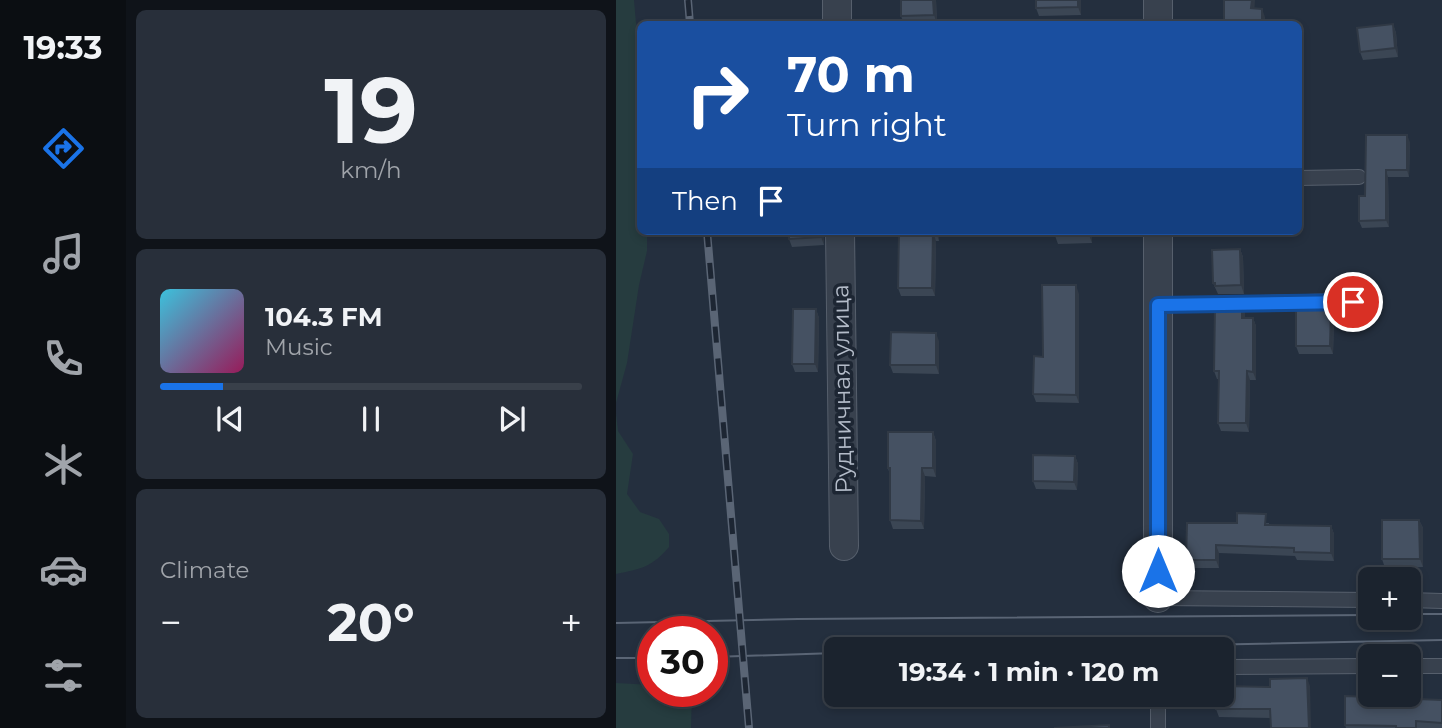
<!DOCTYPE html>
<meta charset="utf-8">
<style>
body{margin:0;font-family:Montserrat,sans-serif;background:#282f3a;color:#f1f3f6;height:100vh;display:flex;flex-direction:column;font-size:26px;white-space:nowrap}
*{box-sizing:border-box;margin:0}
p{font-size:23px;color:#a0a4aa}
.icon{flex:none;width:38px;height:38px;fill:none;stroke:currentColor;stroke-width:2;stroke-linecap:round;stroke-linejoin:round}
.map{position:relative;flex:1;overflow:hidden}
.sheet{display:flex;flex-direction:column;gap:10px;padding:10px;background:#0f1319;width:490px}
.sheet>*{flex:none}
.hud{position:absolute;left:21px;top:21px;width:665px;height:214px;border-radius:10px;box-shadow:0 4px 10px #0003,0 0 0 2px #39404a;background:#1a4fa0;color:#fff;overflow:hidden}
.controls{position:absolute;left:742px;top:567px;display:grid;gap:14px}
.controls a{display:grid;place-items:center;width:63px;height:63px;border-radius:10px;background:#1b232e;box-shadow:0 4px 10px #0003,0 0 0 2px #39404a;font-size:35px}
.speed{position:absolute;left:21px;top:616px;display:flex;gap:14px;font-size:35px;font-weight:700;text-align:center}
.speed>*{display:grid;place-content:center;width:91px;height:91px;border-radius:50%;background:#1b232e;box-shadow:0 4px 10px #0003,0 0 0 2px #39404a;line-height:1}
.speed .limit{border:10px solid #d22;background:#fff;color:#111}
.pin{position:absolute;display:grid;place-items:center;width:60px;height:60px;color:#fff;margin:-30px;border:4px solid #fff;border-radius:50%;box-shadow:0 2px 7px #0007}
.me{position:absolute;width:77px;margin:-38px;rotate:0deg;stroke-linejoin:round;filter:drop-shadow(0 0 5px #0008)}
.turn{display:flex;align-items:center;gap:24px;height:147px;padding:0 35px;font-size:32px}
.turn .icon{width:91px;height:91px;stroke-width:2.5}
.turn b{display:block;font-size:49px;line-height:60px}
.then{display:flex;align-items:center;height:66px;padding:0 35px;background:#0003;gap:14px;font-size:26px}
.big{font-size:52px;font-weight:700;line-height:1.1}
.sheet .card{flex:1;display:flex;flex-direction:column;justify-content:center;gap:10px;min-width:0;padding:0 24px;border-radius:10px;background:#282f3a}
.sheet .dial{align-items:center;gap:0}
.dial b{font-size:91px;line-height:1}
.song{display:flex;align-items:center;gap:21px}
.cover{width:84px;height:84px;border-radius:10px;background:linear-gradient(135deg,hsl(190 70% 55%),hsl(330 70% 35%))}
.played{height:7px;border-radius:4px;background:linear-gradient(90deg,#1a73e8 15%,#39404a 15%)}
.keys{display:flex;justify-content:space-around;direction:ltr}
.heat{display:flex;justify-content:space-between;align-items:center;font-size:38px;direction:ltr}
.trip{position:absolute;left:208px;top:637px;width:410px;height:70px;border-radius:10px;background:#1b232e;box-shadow:0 4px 10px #0003,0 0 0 2px #39404a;font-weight:700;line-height:70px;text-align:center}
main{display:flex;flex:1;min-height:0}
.dock{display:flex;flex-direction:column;width:126px;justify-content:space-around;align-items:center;background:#0b0e12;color:#a0a4aa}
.dock .icon{width:49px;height:49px}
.dock .active{color:#1a73e8}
.dock b{font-size:32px;color:#f1f3f6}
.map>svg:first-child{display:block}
</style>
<main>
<nav class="dock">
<b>19:33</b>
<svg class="icon active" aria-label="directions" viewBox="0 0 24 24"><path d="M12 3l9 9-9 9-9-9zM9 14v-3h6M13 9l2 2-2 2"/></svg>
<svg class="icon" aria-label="music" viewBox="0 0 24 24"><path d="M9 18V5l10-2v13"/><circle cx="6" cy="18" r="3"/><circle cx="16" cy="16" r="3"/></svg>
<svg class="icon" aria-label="phone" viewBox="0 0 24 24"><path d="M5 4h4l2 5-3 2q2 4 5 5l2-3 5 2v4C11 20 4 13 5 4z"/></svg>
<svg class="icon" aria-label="climate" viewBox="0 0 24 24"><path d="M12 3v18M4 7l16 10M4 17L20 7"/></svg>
<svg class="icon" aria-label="car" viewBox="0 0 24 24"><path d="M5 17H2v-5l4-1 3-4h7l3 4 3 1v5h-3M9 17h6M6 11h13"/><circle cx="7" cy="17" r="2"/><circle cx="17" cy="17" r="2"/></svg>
<svg class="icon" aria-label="filters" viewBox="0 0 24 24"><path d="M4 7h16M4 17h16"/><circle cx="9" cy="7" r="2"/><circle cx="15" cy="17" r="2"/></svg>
</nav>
<section class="sheet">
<div class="card dial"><b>19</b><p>km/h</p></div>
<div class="card">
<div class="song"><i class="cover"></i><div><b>104.3 FM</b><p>Music</p></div></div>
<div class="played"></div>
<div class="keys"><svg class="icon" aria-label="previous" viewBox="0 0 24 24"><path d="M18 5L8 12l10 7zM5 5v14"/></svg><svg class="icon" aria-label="pause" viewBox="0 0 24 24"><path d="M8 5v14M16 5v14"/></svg><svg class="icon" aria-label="next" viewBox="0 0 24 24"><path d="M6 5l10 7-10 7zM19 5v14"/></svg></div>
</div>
<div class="card"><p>Climate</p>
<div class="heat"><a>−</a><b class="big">20°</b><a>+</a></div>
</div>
</section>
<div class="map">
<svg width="826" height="728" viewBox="0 0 826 728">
<rect width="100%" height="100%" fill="#242f3e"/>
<!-- green -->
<path fill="#263c3f" d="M0,0H18L24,69V231H31V251L23,285L11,363L0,403Z
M0,413L2,431L17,454L11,494L24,512L43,519L53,534V547C36,567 25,569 0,574Z
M0,683L37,685V691H76L75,728H0Z"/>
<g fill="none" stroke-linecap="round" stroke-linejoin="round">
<defs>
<path id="lane" d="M682,178L743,177
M542,305L737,301
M542,598L754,600
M793,600L826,601
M793,666H826
M606,667L754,666
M542,728V695"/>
<path id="street" d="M221,0V24
M542,24V0
M224,231L228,546
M542,231V598"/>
</defs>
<!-- lane casing -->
<use href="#lane" stroke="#565f6c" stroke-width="16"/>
<!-- street casing -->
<use href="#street" stroke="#565f6c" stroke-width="30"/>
<!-- lane -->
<use href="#lane" stroke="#38414e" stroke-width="14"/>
<!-- street -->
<use href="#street" stroke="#38414e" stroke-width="28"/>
<!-- tram -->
<path stroke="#5a6575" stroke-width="2" d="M793,614H826
M0,623L182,619L754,615
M386,649L826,640
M96,657L220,653
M0,658H37"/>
<defs>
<path id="rail" d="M72,0L74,24
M91,231L133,728"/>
</defs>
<!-- rail casing -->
<use href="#rail" stroke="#5a6575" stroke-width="8"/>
<!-- rail -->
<use href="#rail" stroke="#1d2633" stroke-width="5" stroke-dasharray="16" stroke-linecap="butt"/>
</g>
<!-- wall -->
<path fill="#3b4654" d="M320,0L321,24H288L285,16Z
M420,0H465V15L423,16L420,8Z
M777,24L780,33L782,57L747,60L744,52Z
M750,135L794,142L793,177H772L773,227L746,228L743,221L749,196Z
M207,231L208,245L176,247L173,239Z
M280,231H323V241H320L319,296H285L282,288L283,240Z
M476,231V243L442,244L438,233Z
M634,231H672V237L636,236Z
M624,249L627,257L628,294H602L597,283Z
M463,294V403L420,402L417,394L427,357Z
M200,309L203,318L202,372H179L176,364Z
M629,313V318H637L640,326V380H634L633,432L605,431L602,423L603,379H601L598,371Z
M718,318L717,354H683L680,346Z
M323,341V374L277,373L274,365Z
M317,432L320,441V477L309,476L308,529H277L274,520V475L272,468Z
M459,456L462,464L461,490L420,489L417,481Z
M803,520L807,528V567L769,568L766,559Z
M621,523H653V525L715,526L718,534V561L681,560L679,556L603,553V568H573L570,560Z
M694,686L654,718L603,717L600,709Z
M826,700V728H730L729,725Z"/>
<!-- shaded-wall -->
<path fill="#303945" d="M317,0H320L321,24L318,15Z
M462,0H465V15L462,7Z
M636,0H639L638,17L635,8Z
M646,9L649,17V24H646Z
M777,24L780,33L782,57L779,48Z
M791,135L794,142L793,177L791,170Z
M770,170L772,177L773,227L770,220Z
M205,231H207L208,245L205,237Z
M320,231H323V241L320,232Z
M472,231H476V243L472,232Z
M317,232L320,241L319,296L316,288Z
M624,249L627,257L628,294L625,285Z
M460,285L463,294V403L460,395Z
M626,305L629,313V326L626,318Z
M200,309L203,318L202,372L199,364Z
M715,310L718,318L717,354L714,346Z
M637,318L640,326V380L637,372Z
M320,333L323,341V374L320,365Z
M631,371L634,380L633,432L630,423Z
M317,432L320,441V477L317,468Z
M459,456L462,464L461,490L458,482Z
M306,468L309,476L308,529L305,521Z
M803,520L807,528V567L804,559Z
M715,526L718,534V561L715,553Z
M600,545L603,553V568L600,560Z
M691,678L694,686L695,728H693Z"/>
<!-- building -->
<path fill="#455162" stroke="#303945" stroke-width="2" d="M285,0H317L318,15L285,16Z
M420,0H462V7L420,8Z
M608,0H636L635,8L646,9V24H608Z
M777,24L779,48L744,52L741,28Z
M750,135H791V170H770V220L743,221V196H749Z
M173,231H205V237L173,239Z
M280,231H320V232H317L316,288H282L283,232H280Z
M438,231H472V232L438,233Z
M624,249L625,285L599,286V283H597L596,250Z
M426,285H460V395L417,394L418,356L427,357Z
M599,305H626V318H637V372L631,371L630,423H602L603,371H598Z
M177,309H200L199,364H176Z
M680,310H715L714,346H680Z
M275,332L320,333V365H274Z
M272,432H317V468H306L305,521L274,520V468H272Z
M417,455L459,456L458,482L417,481Z
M621,513L650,514L649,525L715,526V553L678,552V548L600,545V560H570L571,523H621Z
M766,520H803L804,559H766Z
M691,678L693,728H655L654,709H600V695H606V686L654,687V679Z
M729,696L826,700V723L800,721V728H780V726L729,725Z
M493,725V728H438Z"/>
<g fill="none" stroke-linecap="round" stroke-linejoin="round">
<defs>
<path id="route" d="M542,571V305L737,302"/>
</defs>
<!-- route casing -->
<use href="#route" stroke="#114b97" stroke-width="18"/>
<!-- route -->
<use href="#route" stroke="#1a73e8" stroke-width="12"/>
</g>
<g text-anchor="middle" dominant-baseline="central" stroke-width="7" stroke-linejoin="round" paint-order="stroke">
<!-- street labels -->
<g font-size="23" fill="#b4bcc9" stroke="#1d2633">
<text transform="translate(226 389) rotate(-91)">Рудничная улица</text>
</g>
</g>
</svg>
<div class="controls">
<a>+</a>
<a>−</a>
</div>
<div class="speed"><div class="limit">30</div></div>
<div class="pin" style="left:737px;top:302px;background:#d93025"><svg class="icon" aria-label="arrive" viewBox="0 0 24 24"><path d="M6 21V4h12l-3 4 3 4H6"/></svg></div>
<svg class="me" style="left:542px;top:571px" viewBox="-20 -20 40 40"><circle r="19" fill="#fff"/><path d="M0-13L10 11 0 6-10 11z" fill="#1a73e8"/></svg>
<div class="trip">19:34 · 1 min · 120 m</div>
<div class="hud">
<div class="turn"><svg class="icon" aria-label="right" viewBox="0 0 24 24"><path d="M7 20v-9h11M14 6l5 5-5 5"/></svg><div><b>70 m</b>Turn right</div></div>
<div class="then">Then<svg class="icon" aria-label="arrive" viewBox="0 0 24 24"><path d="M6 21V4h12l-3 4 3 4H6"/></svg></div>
</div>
</div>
</main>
